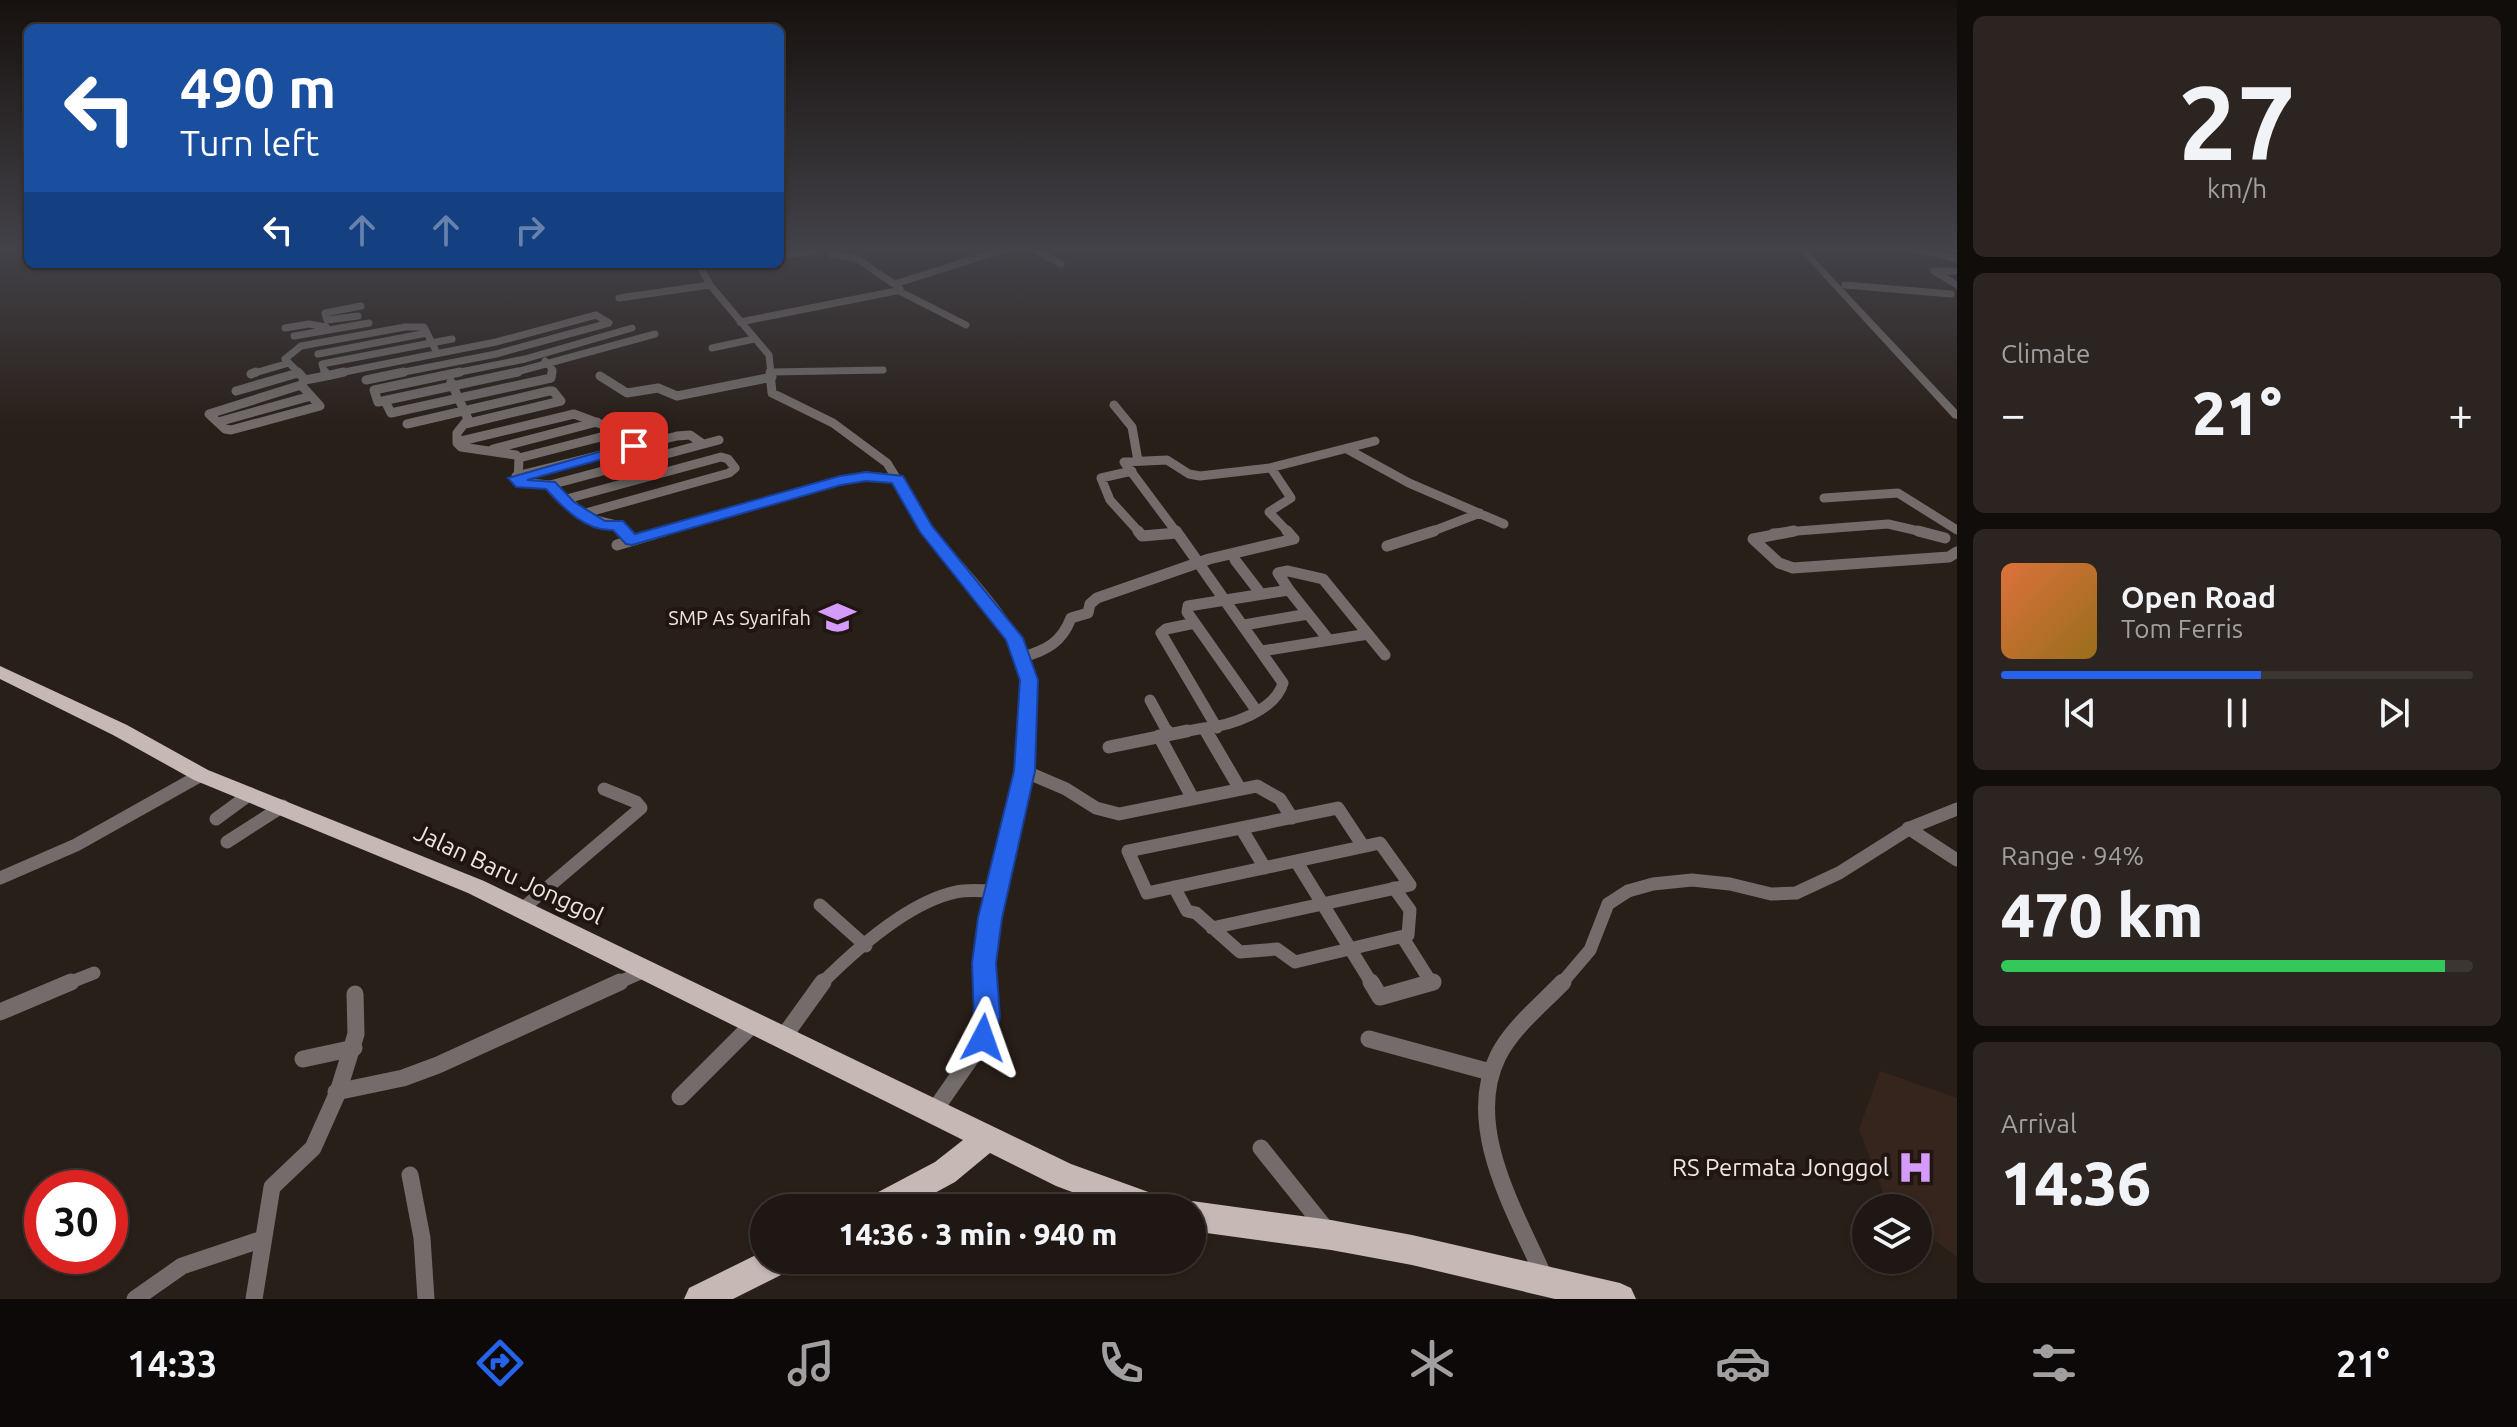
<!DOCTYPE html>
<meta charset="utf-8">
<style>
body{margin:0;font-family:Ubuntu,sans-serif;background:#2c2421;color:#f1f3f6;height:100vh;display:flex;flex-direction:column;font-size:30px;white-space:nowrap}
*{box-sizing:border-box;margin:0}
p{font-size:26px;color:#a19fa0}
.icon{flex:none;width:44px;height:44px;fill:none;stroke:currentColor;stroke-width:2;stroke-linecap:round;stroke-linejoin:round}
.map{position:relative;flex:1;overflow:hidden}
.drawer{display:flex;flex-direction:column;gap:16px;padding:16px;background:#110d0a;width:560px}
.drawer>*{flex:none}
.guide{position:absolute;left:24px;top:24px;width:760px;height:244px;border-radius:12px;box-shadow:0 2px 6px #0004,0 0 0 2px #3c3633;background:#1a4fa0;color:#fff;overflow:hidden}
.fabs{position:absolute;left:1852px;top:1194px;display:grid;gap:16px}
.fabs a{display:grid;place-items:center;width:80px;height:80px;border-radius:50%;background:#1f1713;box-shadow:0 2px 6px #0004,0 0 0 2px #3c3633;font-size:40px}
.speed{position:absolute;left:24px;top:1170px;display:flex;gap:16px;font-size:40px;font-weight:700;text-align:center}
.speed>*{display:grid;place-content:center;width:104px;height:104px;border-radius:50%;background:#1f1713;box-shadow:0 2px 6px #0004,0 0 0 2px #3c3633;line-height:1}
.speed .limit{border:12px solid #d22;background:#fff;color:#111}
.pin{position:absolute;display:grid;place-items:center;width:68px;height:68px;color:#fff;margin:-34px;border-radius:16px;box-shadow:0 4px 12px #0006}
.me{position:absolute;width:88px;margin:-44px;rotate:4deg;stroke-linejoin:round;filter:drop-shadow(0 0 6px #0008)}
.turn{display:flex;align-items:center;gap:28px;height:168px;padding:0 24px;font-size:36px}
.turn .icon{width:104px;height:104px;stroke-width:2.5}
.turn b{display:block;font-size:56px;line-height:68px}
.lanes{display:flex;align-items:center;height:76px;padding:0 24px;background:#0003;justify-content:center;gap:40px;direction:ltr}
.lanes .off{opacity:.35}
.big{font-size:60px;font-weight:800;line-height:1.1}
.drawer .card{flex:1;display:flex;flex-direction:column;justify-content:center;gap:12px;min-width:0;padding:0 28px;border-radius:12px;background:#2c2421}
.drawer .dial{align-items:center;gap:0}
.dial b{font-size:104px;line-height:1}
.song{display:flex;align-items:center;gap:24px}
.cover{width:96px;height:96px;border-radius:12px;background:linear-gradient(135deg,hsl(20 70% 55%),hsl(40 70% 35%))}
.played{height:8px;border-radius:4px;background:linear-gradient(90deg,#2563eb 55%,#3c3633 55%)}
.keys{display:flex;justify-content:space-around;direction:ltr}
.heat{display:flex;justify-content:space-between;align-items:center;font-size:44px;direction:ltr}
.charge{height:12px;border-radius:6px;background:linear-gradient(90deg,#34c759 94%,#3c3633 0)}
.trip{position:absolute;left:750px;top:1194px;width:456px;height:80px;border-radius:40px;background:#1f1713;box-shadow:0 2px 6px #0004,0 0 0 2px #3c3633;font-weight:800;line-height:80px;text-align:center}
.dock{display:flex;height:128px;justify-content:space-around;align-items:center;background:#0c0908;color:#a19fa0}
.dock .icon{width:56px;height:56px}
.dock .selected{color:#2563eb}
.dock b{font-size:36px;color:#f1f3f6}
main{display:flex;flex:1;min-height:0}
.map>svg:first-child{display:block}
</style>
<main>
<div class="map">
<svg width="1957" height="1299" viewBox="0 0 1957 1299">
<rect width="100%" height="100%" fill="#291f19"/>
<!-- built -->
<path fill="#36251c" d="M1880,1071L1957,1098V1257L1918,1228V1208H1892L1888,1205L1859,1129Z"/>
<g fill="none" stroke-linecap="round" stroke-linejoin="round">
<!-- minor-far4 -->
<path stroke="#736c6a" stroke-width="7" d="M1030,247L1061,264
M1906,247L1957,259
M1951,247L1957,249
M830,254L856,258L894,284
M780,255L816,251
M699,264L710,285L769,355L771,374
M1955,271H1934L1957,285
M1845,285L1951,294
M899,291L966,325
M619,298L710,285
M358,316L327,320L325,313L361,306
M740,322L896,291L900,289L895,284L1011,247
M285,328L309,324L326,327
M294,336L369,323
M712,348L754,339
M318,354L427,333
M545,361L553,370L552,374
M772,372L883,370
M251,374L289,363
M293,374L298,373
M300,374L285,359L301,346L405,327H424L435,349
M325,374L322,364L452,339
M334,374L496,342L596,315L609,323L496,354L394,374
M450,374L525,359L632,328
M509,374L655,334"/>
<!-- minor-far3 -->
<path stroke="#736c6a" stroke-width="9" d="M298,372L305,380L326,376
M325,372L326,376L344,372
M460,372L374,390L378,402L518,372
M770,372L772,393L833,423L887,463L930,533
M251,374L256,372
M600,376L627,393L658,388L677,396L772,377
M366,380L404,372
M451,382L468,419L457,433V443L461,447L516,455L519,458L518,482L550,485L588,518L617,525L625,533
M301,385L320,406L231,430L225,429L209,414Z
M301,385L305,380
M236,391L298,373
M385,401L391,413L551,378L552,372
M1114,405L1132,427L1138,461
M218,422L311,396
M407,424L549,391H553L561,401L465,424
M457,442L574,414L622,432
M493,449L597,422
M1347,449L1409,483L1504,524
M519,458L636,428
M1124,462L1177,533
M1124,462L1167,460L1189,474L1200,476L1270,468L1375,441
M1271,468L1291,498L1269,512L1289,533
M1132,471L1101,478L1110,500L1140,533
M516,476L677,436L690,435L703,444
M550,485L719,440
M1824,498L1898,493L1957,530
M563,500L721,457L728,459L735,468L729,473L582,514
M657,533L840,481L866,476L898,479
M1171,533H1177
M1428,533L1480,513
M1773,533L1888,524L1927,533"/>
<!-- minor-far2 -->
<path stroke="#736c6a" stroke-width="11" d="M623,531L632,540
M928,531C957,566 1020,628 1027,672C1031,692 1029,713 1027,733
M1138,531L1142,536L1177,533
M1176,531L1283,683C1275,711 1230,726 1204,728L1207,733
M1794,531L1753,539L1779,563L1793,568L1949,557L1957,552
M1918,531L1945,538
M617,545L664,531
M1387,546L1434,531
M1235,560L1261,594
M1289,590L1278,573L1288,571L1323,579L1385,655
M1195,623L1166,629L1161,633L1217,728
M1244,625L1308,614
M1262,651L1368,634
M1023,657C1047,650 1062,642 1071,618L1088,613L1090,604L1097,598L1209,559L1294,539L1287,531
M1150,700L1168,733
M1256,710L1187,612L1188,606L1289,590L1328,639
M1177,733L1204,728"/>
<!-- minor-far1 -->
<path stroke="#736c6a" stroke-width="13" d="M1167,731L1168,734
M1206,731L1240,789
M1159,736L1192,797
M1109,747L1187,731
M1024,771L1066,789L1096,808L1119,814L1257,786L1280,799L1292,818
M216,819L250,794
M1241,828L1265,868
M1908,828L1957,860
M227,842L283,806
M1296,861L1372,984
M0,878L76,845L201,775
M1174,887L1187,911L1196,913L1240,952L1277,949L1295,962L1408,935L1410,910L1394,888
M820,905L866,946
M521,910L641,808L636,802L604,789
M1212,928L1410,885L1380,843L1147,893L1128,851L1338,808L1363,846
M1403,938L1432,984
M66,984L94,973
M615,984L647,970
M821,984C854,951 909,902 956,892C968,889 982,891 994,891
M985,984C981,898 1020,817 1027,731
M1561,984L1590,950L1608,904L1628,891L1653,884L1692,880L1730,884L1771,894L1796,893L1839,873L1912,827L1957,809"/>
<!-- minor -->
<path stroke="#736c6a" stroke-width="17" d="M1371,982L1380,997L1433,982
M0,1012L71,982
M782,1039L823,982
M1369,1039L1490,1072
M303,1059L354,1048
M336,1092L403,1078L438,1065L620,982
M680,1097L753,1024
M934,1111L975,1052L987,1027L985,982
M1261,1148L1326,1229
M410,1175L422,1238L426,1299
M1544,1277C1516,1212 1463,1127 1498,1056C1512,1028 1541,1005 1563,982
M135,1299L182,1266L263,1239
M254,1299L272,1187L313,1148L338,1092L356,1034L355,994"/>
<!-- tertiary -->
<path fill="#736c6a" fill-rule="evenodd" d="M1796,247H1804L1957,410V419L1953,418Z"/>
<!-- primary -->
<path fill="#c6b8b5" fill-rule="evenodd" d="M0,666L127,725L208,770L484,881L1071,1164L1165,1198L1170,1208H1115L1056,1186L990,1153L955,1182L907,1208H862L867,1198L935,1162L963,1140L468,893L194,780L113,735L0,679Z
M1192,1201L1331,1220L1412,1235L1620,1283L1631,1288L1636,1299H1555L1412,1265L1331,1250L1192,1231V1208H1181Z
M764,1251V1260H793L789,1271L733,1299H684L689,1288Z"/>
</g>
<!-- sky -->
<linearGradient id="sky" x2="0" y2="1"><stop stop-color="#17110e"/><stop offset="0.58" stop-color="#434249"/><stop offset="1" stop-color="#434249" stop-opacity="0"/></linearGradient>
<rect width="1957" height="429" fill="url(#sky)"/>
<!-- route -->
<path fill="#2563eb" stroke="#184099" stroke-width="2" d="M634,442L639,443V449L527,480L555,482L574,502L605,521H623L635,534L840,476L866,472L903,476L932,526L1023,638L1038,680L1035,771L1002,918L996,963L1000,1017L993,1046L983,1049L974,1046L970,1038L974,1017L972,963L978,918L1014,771L1020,680L1006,640L920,532L892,483L866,481L841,485L632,545L626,544L613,530C587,532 563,508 546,489L516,487L508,478Z"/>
<!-- icons -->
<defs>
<symbol id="school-bare" viewBox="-9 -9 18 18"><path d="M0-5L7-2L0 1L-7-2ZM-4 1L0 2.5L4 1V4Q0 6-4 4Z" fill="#d59bfb" stroke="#201510" stroke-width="2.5" paint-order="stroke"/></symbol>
<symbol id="hospital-bare" viewBox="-9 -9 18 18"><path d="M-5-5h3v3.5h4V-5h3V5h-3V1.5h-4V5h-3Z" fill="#d59bfb" stroke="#201510" stroke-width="2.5" paint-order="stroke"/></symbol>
</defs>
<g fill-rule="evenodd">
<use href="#school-bare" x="812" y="592" width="51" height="51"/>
<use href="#hospital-bare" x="1890" y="1142" width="51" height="51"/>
</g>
<g text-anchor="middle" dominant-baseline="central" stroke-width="8" stroke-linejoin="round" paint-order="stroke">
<!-- poi labels -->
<g font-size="20" fill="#eee6e2" stroke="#201510" text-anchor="end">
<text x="811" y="617">SMP As Syarifah</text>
</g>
<!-- near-street labels -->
<g font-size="24" fill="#eee6e2" stroke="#201510">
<text transform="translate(509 874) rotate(25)">Jalan Baru Jonggol</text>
</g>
<!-- near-poi labels -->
<g font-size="24" fill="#eee6e2" stroke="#201510" text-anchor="end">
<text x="1889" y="1167">RS Permata Jonggol</text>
</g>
</g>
</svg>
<div class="fabs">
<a><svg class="icon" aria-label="layers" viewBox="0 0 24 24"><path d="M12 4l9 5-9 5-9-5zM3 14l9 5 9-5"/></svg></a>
</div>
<div class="speed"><div class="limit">30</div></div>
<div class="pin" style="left:634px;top:446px;background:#d93025"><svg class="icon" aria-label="arrive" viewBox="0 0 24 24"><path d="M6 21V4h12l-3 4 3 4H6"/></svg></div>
<svg class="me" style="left:983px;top:1038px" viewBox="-20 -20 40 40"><path d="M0-17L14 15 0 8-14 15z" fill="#2563eb" stroke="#fff" stroke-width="4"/></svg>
<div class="trip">14:36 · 3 min · 940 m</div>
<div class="guide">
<div class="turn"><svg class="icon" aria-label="left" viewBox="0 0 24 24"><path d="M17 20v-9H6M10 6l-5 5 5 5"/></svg><div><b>490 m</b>Turn left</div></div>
<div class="lanes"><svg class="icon" aria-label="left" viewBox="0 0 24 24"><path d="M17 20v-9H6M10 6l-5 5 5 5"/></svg><svg class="icon off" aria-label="ahead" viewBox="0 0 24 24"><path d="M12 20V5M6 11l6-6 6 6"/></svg><svg class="icon off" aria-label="ahead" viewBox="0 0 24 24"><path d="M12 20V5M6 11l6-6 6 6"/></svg><svg class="icon off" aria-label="right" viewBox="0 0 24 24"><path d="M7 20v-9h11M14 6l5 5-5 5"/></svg></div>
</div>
</div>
<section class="drawer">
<div class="card dial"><b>27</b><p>km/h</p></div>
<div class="card"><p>Climate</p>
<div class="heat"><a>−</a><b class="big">21°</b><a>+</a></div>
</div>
<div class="card">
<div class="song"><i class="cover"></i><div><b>Open Road</b><p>Tom Ferris</p></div></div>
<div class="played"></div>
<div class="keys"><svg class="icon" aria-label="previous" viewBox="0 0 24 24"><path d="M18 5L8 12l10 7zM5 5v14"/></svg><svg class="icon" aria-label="pause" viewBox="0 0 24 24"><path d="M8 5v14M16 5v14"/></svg><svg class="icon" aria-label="next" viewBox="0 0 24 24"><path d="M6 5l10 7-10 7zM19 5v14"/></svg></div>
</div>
<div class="card"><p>Range · 94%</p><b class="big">470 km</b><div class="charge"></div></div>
<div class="card"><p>Arrival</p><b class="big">14:36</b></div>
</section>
</main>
<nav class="dock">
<b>14:33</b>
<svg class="icon selected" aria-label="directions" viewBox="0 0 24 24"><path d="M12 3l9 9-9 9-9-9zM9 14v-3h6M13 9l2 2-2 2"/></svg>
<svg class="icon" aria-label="music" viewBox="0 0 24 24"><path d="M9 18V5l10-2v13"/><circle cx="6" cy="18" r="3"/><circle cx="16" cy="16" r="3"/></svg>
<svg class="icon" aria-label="phone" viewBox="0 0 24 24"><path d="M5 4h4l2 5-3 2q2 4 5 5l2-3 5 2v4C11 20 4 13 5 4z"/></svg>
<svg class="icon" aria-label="climate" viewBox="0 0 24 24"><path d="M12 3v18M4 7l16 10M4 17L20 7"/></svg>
<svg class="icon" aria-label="car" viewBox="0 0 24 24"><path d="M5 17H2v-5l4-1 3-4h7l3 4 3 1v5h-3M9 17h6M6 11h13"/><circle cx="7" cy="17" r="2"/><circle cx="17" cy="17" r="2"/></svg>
<svg class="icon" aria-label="filters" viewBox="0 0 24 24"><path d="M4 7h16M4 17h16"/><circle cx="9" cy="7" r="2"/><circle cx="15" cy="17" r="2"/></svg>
<b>21°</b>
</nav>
